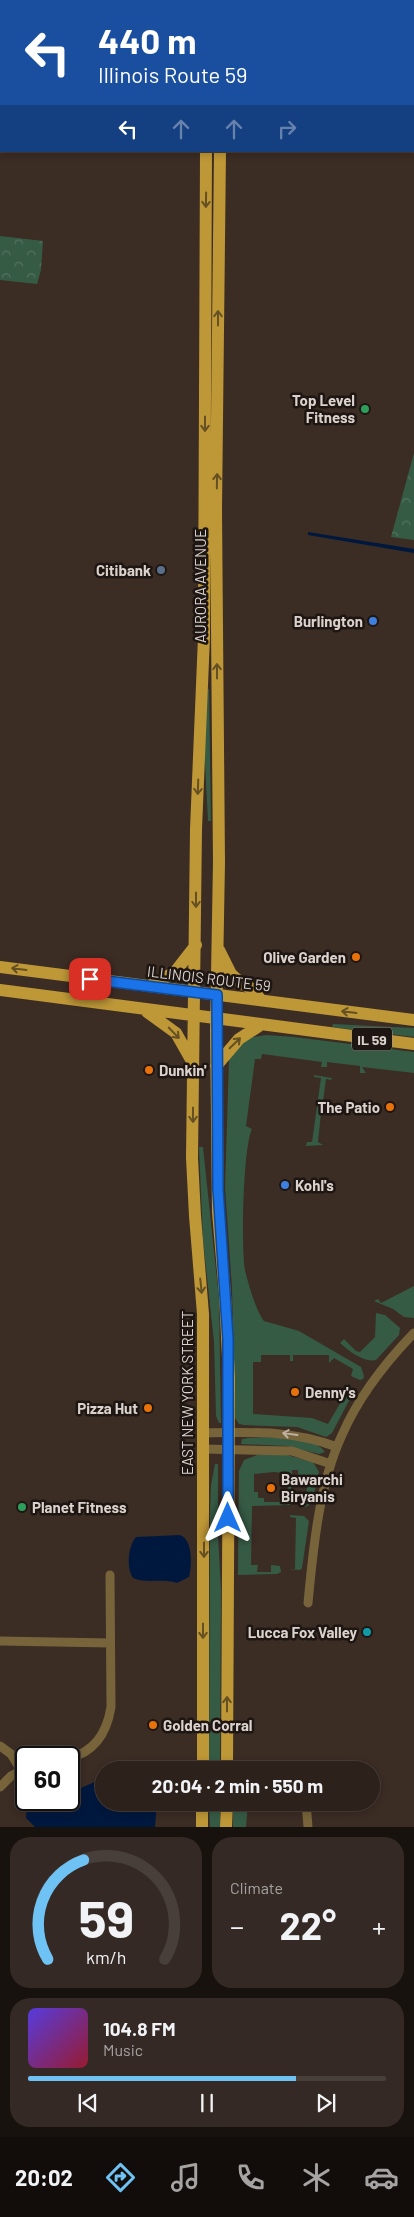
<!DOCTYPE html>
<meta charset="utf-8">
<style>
body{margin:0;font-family:Barlow,sans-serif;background:#342924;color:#f1f3f6;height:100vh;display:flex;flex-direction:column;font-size:19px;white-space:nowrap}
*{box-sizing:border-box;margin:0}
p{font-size:16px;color:#a6a3a3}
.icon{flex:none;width:28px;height:28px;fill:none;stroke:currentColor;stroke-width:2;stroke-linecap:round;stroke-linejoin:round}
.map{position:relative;height:1827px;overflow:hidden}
.drawer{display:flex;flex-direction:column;gap:10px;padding:10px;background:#18120f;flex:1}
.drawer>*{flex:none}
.guide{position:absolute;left:0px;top:0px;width:415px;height:152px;box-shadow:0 2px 8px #0003,0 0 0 1px #483e3a;background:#1a4fa0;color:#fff;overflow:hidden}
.speed{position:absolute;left:15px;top:1746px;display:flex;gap:10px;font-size:25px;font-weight:700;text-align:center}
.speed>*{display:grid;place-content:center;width:65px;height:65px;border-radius:50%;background:#2c211b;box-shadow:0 2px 8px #0003,0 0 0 1px #483e3a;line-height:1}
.speed .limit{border:2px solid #111;border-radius:8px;background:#fff;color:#111}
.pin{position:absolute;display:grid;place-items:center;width:42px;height:42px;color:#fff;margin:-21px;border-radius:10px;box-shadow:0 2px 8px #0006}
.me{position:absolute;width:55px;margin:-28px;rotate:0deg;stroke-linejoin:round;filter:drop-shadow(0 0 4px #0008)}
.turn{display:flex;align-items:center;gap:18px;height:105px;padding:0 15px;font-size:22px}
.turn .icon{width:65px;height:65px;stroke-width:2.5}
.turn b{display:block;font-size:35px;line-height:42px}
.lanes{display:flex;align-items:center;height:48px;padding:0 15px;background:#0003;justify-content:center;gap:25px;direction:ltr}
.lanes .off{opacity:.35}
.big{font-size:38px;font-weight:700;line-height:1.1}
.drawer .tile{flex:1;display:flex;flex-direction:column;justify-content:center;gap:8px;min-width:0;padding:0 18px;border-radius:20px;background:#342924}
.drawer .dial{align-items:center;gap:0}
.dial svg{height:130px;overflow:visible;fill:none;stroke:#483e3a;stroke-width:7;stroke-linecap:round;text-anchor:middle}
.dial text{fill:#f1f3f6;stroke:none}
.song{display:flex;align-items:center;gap:15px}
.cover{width:60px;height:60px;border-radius:8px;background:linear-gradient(135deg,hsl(250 70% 55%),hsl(350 70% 35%))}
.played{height:5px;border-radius:2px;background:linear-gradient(90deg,#6fc2f4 75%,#483e3a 75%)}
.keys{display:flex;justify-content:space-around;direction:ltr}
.heat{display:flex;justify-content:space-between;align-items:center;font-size:28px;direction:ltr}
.drawer .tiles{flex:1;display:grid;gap:10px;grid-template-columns:1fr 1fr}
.tile:last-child{grid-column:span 2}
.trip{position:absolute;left:95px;top:1761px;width:285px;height:50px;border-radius:25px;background:#2c211b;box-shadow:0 2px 8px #0003,0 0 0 1px #483e3a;font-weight:700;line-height:50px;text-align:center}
.tab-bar{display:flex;height:80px;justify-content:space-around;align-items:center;background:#120d0b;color:#a6a3a3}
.tab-bar .icon{width:35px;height:35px}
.tab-bar .selected{color:#6fc2f4}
.tab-bar b{font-size:22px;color:#f1f3f6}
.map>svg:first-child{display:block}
</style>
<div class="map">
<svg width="414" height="1827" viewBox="0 0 414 1827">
<defs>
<pattern id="park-crowns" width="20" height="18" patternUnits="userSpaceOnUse" patternTransform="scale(1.25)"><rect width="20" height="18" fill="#365b45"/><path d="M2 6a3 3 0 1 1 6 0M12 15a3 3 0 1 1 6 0" fill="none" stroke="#52725f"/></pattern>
</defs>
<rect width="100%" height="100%" fill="#3b2c24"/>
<!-- green -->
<path fill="#365b45" d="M206,688L209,689L211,821H208L204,744Z
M333,1024L414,1028V1037L332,1027Z
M266,1035L294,1037L414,1052V1073L362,1067L366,1073H360V1066L327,1062V1067H321L322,1062L262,1054L261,1059H255L246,1126L252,1129C243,1147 241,1248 245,1270C248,1283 256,1311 264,1321L299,1331L361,1367L364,1376L363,1379L360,1380L351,1376L353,1369L334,1358L329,1363V1355H293V1361H290V1355H261V1362H253V1414L312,1418L328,1424L349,1388L345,1385L347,1384L352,1388L353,1393L332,1433L326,1437L297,1427L244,1425L239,1424L235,1418L232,1288L225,1187L229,1059L247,1038Z
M314,1075L332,1078L331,1080L326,1079L322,1109L327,1110V1113H321L318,1142L323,1145L306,1146L307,1142H312L321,1078L314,1077Z
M199,1147H203L219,1299L221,1423H219L216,1416L214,1342L203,1240Z
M414,1286V1318L404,1317L393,1309L374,1301L378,1299L381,1303Z
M376,1313L385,1315L400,1328L399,1335L376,1360C364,1363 349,1351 340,1343L344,1339L356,1351L360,1352L375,1337Z
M248,1438C267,1437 314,1435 325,1452L319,1454L287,1446L241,1444L242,1439Z
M257,1455H287L313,1462L319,1472L312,1503L306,1507H300L299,1505H306L307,1482H298V1470H292V1474L274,1472L254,1474V1492H258V1498H264V1502H279V1498H287L288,1485H291L290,1505L252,1506L251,1565H258L257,1572H271V1565L280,1566L281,1572L277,1574L238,1575L239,1471L244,1460Z
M215,1464H218V1536L221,1589L220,1770H209L210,1512L211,1485Z
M290,1515L304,1516L309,1521L302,1568L300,1570L289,1569H295L296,1518L290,1517Z
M209,1803H220V1827H210Z
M233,1803H248L246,1827H233Z"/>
<!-- park -->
<path fill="url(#park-crowns)" d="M0,236L43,241L41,270L37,284L0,280Z
M414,453V540L391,537Z"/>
<!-- water -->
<path fill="#00183e" d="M308,532L414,549V553L308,535Z
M180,1535C193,1540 192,1565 189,1577L177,1583C163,1578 147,1584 133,1578C126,1568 128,1546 136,1537Z
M134,1760L156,1762L158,1770H115L125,1762Z
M104,1778V1802L157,1803L155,1827H35L26,1818C27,1795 53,1800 69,1800V1793Z"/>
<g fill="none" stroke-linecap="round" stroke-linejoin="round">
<!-- minor -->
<path stroke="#77643a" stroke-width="9" d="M204,1433C251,1432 292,1430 337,1447
M204,1449L292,1451L331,1464
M308,1603C313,1550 319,1484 342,1435C359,1396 385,1363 414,1333
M0,1641L110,1643
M0,1746L11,1754L21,1770
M69,1758C95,1752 107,1732 111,1707L110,1575
M0,1787L11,1776L26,1768
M306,1802L308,1827"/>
<!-- tertiary -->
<path stroke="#77643a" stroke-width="10" d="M90,0L99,1"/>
<!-- primary -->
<path stroke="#be9737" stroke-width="12" d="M205,0L206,1
M218,0V1
M220,151L216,510L219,862L216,1031L218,1212L225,1295L229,1378L227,1770
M219,950L231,974L241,983L252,989L261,1000
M0,967L414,1020
M149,986L175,972L196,945
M0,990L414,1044
M147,1012L176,1033L193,1063
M216,1066L239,1039L259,1026
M203,1770V1314L195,1216L192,1158L196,829L204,637L206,151
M202,1827V1802
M226,1827L227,1802"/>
</g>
<!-- one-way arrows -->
<defs><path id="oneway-shaft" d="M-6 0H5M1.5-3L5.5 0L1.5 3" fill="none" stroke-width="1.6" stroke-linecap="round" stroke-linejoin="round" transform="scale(1.25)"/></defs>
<g stroke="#655023">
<use href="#oneway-shaft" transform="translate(206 200) rotate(91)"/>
<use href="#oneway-shaft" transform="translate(218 318) rotate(-90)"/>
<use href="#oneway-shaft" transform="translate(205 424) rotate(90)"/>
<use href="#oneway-shaft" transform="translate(217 481) rotate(-89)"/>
<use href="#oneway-shaft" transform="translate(217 671) rotate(-90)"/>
<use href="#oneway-shaft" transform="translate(198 787) rotate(92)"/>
<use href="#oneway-shaft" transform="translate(196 900) rotate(90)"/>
<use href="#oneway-shaft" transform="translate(19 969) rotate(-173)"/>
<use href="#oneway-shaft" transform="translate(349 1012) rotate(-173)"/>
<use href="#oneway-shaft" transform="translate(174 1033) rotate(46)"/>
<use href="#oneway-shaft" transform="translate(235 1043) rotate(-44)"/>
<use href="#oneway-shaft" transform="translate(193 1115) rotate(90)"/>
<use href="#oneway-shaft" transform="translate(201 1286) rotate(84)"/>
<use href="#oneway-shaft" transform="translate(204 1550) rotate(90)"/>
<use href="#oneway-shaft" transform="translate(203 1631) rotate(90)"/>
<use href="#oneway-shaft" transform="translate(227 1704) rotate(-90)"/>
</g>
<use stroke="#beb1a1" href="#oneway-shaft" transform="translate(290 1434) rotate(-172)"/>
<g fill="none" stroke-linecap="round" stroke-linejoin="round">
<defs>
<path id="route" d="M90,979L217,995L218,1189L228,1339V1518"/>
</defs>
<!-- route casing -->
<use href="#route" stroke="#114b97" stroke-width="12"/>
<!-- route -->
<use href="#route" stroke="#1a73e8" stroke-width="9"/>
</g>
<!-- markers -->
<g fill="#2e9e5b" stroke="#1d1612" stroke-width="2">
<circle cx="365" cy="409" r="5"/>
<circle cx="22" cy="1507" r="5"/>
</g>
<circle fill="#5c6f8a" stroke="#1d1612" stroke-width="2" cx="161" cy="570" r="5"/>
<g fill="#3f7fe0" stroke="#1d1612" stroke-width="2">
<circle cx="373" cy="621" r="5"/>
<circle cx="285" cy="1185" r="5"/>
</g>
<g fill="#e8710a" stroke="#1d1612" stroke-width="2">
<circle cx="356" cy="957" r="5"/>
<circle cx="149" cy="1070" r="5"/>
<circle cx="390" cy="1107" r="5"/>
<circle cx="295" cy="1392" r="5"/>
<circle cx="148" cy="1408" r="5"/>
<circle cx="271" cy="1488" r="5"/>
<circle cx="153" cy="1725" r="5"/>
</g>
<circle fill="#0f9aa8" stroke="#1d1612" stroke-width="2" cx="367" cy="1632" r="5"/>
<g text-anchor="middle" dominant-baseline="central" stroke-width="5" stroke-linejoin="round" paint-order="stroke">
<!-- shield labels -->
<rect fill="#1d1612" stroke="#a39a95" stroke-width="1" x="352" y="1027.5" width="40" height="23" rx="4"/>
<g font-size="14" font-weight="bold" fill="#dcd2cd">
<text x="372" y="1039">IL 59</text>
</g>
<!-- poi labels -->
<g font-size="15" font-weight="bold" fill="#dcd2cd" stroke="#1d1612" text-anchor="end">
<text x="355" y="400">Top Level<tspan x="355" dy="17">Fitness</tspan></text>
<text x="151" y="570">Citibank</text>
<text x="363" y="621">Burlington</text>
<text x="346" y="957">Olive Garden</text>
<text x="159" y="1070" text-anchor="start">Dunkin'</text>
<text x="380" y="1107">The Patio</text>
<text x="295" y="1185" text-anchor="start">Kohl's</text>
<text x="305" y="1392" text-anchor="start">Denny's</text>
<text x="138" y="1408">Pizza Hut</text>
<text x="281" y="1479" text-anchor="start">Bawarchi<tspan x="281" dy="17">Biryanis</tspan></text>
<text x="32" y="1507" text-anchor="start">Planet Fitness</text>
<text x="357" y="1632">Lucca Fox Valley</text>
<text x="163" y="1725" text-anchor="start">Golden Corral</text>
</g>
<!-- street labels -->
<g font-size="15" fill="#dcd2cd" stroke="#1d1612">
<text transform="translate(200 586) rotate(-90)">AURORA AVENUE</text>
<text transform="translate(209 978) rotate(7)">ILLINOIS ROUTE 59</text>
<text transform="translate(187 1393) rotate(-90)">EAST NEW YORK STREET</text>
</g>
</g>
</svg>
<div class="speed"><div class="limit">60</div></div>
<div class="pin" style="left:90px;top:979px;background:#d93025"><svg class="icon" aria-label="arrive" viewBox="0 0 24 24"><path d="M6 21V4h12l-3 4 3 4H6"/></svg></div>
<svg class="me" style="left:228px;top:1518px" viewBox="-20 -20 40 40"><path d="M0-17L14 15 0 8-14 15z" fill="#1a73e8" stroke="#fff" stroke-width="4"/></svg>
<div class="trip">20:04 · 2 min · 550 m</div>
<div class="guide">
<div class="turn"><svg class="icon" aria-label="left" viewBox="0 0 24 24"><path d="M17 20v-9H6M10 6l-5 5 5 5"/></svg><div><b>440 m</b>Illinois Route 59</div></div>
<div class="lanes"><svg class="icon" aria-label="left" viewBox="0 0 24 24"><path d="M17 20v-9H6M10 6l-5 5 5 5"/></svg><svg class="icon off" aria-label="ahead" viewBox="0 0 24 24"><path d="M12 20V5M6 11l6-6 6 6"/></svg><svg class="icon off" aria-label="ahead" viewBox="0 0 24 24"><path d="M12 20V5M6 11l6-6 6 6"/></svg><svg class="icon off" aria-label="right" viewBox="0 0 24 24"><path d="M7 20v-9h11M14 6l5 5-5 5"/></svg></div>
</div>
</div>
<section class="drawer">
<div class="tiles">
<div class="tile dial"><svg viewBox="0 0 100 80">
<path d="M14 69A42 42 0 1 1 86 69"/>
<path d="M14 69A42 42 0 0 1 36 8" stroke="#6fc2f4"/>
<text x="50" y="56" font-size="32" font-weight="700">59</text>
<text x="50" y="72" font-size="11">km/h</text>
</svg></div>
<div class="tile"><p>Climate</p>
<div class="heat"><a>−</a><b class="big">22°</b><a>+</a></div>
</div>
<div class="tile">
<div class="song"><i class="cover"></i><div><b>104.8 FM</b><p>Music</p></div></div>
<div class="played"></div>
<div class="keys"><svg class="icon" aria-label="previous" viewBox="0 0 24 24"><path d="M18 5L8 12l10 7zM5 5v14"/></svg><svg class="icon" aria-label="pause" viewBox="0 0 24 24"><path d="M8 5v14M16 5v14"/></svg><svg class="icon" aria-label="next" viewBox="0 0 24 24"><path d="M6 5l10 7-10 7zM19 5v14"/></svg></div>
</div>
</div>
</section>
<nav class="tab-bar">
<b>20:02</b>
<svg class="icon selected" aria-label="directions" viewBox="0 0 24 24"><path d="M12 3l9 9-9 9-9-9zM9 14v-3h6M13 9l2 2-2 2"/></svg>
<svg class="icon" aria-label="music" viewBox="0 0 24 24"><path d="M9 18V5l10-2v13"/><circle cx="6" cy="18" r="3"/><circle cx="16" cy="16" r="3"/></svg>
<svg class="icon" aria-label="phone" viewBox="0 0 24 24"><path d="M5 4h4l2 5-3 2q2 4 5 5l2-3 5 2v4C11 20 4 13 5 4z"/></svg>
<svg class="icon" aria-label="climate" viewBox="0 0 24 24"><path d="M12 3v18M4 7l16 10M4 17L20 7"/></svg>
<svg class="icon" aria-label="car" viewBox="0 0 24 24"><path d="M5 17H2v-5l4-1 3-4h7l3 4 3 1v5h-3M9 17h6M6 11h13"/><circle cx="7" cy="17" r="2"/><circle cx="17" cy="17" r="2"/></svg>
</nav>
